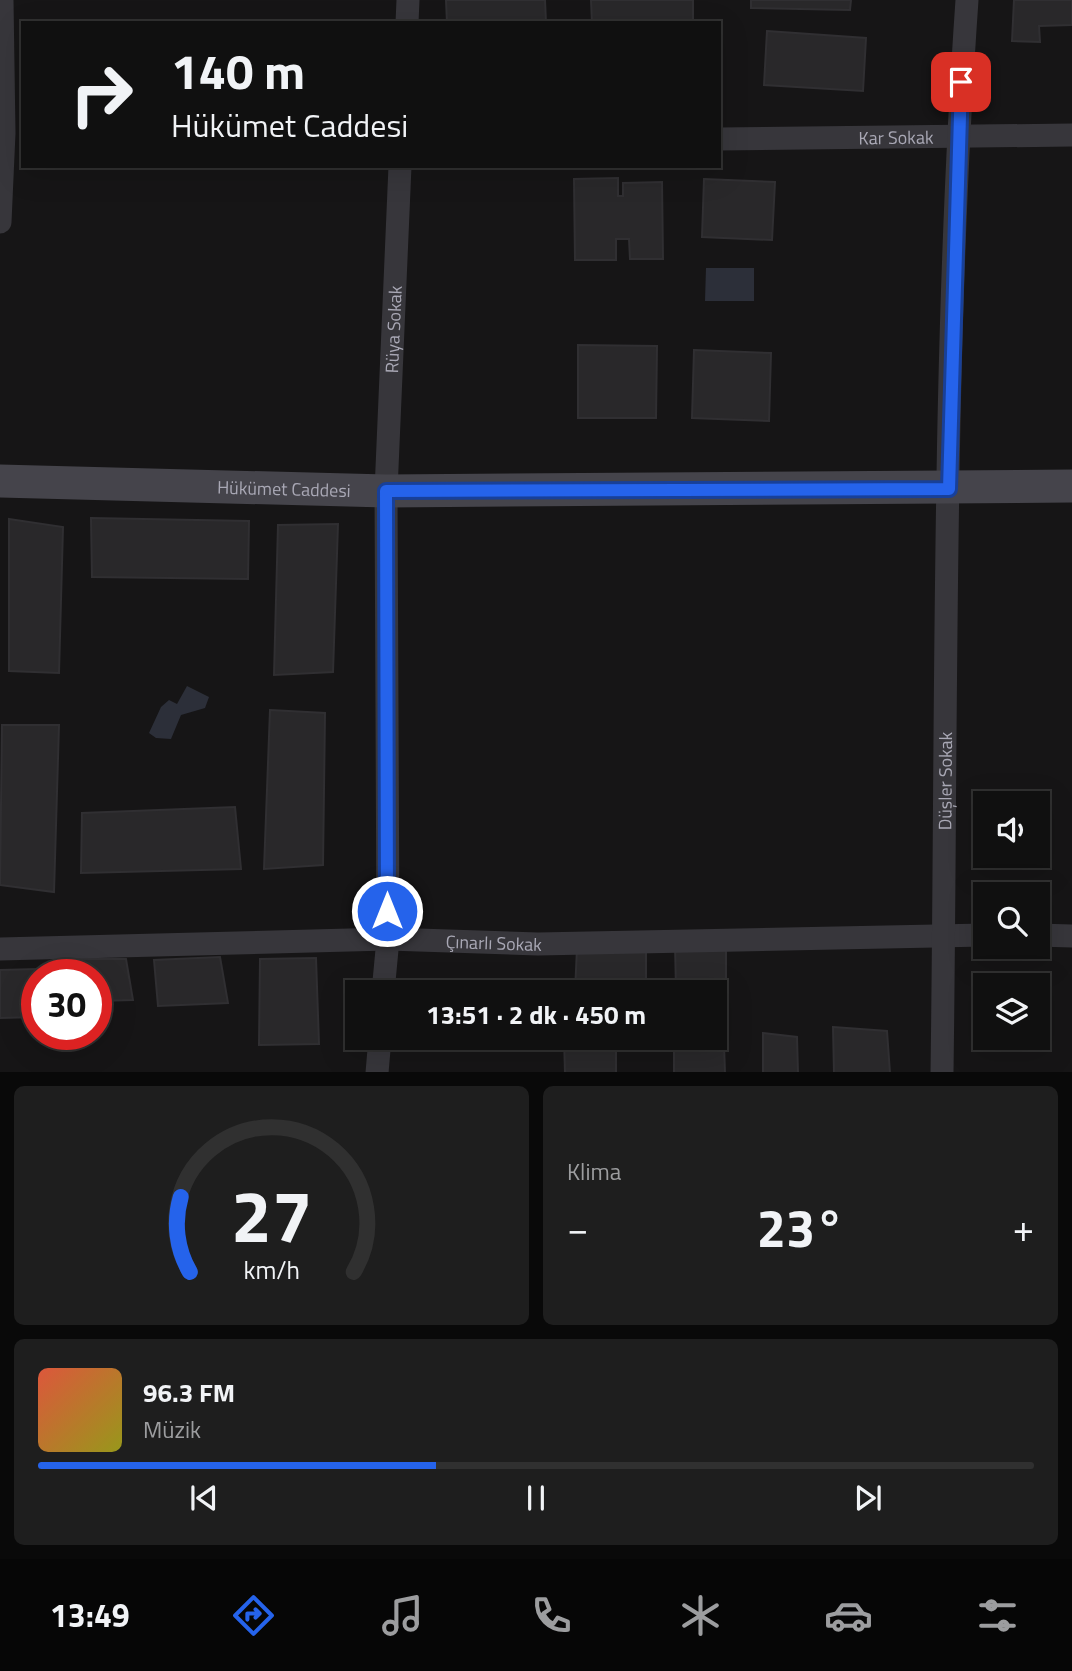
<!DOCTYPE html>
<html lang="tr">
<meta charset="utf-8">
<style>
body{margin:0;font-family:"Titillium Web",sans-serif;background:#1e1e1e;color:#f1f3f6;height:100vh;display:flex;flex-direction:column;font-size:26px;white-space:nowrap}
*{box-sizing:border-box;margin:0}
p{font-size:23px;color:#9c9d9f}
.icon{flex:none;width:38px;height:38px;fill:none;stroke:currentColor;stroke-width:2;stroke-linecap:round;stroke-linejoin:round}
.map{position:relative;height:1072px;overflow:hidden}
.side{display:flex;flex-direction:column;gap:14px;padding:14px;background:#090909;flex:1}
.side>*{flex:none}
.banner{position:absolute;left:21px;top:21px;width:700px;height:147px;border-radius:0px;box-shadow:0 7px 28px #0002,0 0 0 2px #303030;background:#101010;color:#f1f3f6;overflow:hidden}
.controls{position:absolute;left:973px;top:791px;display:grid;gap:14px}
.controls a{display:grid;place-items:center;width:77px;height:77px;border-radius:0px;background:#101010;box-shadow:0 7px 28px #0002,0 0 0 2px #303030;font-size:35px}
.speed{position:absolute;left:21px;top:959px;display:flex;gap:14px;font-size:35px;font-weight:700;text-align:center}
.speed>*{display:grid;place-content:center;width:91px;height:91px;border-radius:50%;background:#101010;box-shadow:0 7px 28px #0002,0 0 0 2px #303030;line-height:1}
.speed .limit{border:10px solid #d22;background:#fff;color:#111}
.pin{position:absolute;display:grid;place-items:center;width:60px;height:60px;color:#fff;margin:-30px;border-radius:14px;box-shadow:0 4px 10px #0006}
.me{position:absolute;width:77px;margin:-38px;rotate:0deg;stroke-linejoin:round;filter:drop-shadow(0 0 5px #0008)}
.turn{display:flex;align-items:center;gap:24px;height:147px;padding:0 35px;font-size:32px}
.turn .icon{width:91px;height:91px;stroke-width:2.5}
.turn b{display:block;font-size:49px;line-height:60px}
.big{font-size:52px;font-weight:700;line-height:1.1}
.side .widget{flex:1;display:flex;flex-direction:column;justify-content:center;gap:10px;min-width:0;padding:0 24px;border-radius:10px;background:#1e1e1e}
.side .dial{align-items:center;gap:0}
.dial svg{height:182px;overflow:visible;fill:none;stroke:#303030;stroke-width:7;stroke-linecap:round;text-anchor:middle}
.dial text{fill:#f1f3f6;stroke:none}
.song{display:flex;align-items:center;gap:21px}
.cover{width:84px;height:84px;border-radius:10px;background:linear-gradient(135deg,hsl(10 70% 55%),hsl(60 70% 35%))}
.played{height:7px;border-radius:4px;background:linear-gradient(90deg,#2563eb 40%,#303030 40%)}
.keys{display:flex;justify-content:space-around;direction:ltr}
.heat{display:flex;justify-content:space-between;align-items:center;font-size:38px;direction:ltr}
.side .tiles{flex:1;display:grid;gap:14px;grid-template-columns:1fr 1fr}
.widget:last-child{grid-column:span 2}
.trip{position:absolute;left:345px;top:980px;width:382px;height:70px;border-radius:0px;background:#101010;box-shadow:0 7px 28px #0002,0 0 0 2px #303030;font-weight:700;line-height:70px;text-align:center}
.tabs{display:flex;height:112px;justify-content:space-around;align-items:center;background:#060606;color:#9c9d9f}
.tabs .icon{width:49px;height:49px}
.tabs .selected{color:#2563eb}
.tabs b{font-size:32px;color:#f1f3f6}
.map>svg:first-child{display:block}
</style>
<div class="map">
<svg width="1072" height="1073" viewBox="0 0 1072 1073">
<rect width="100%" height="100%" fill="#161516"/>
<!-- water -->
<path fill="#2c2f39" d="M706,268H754V301H705Z
M187,686L209,697L205,708L181,715L171,739L156,738L149,733L161,707L169,700L177,704Z"/>
<!-- building -->
<path fill="#29282a" stroke="#302f32" stroke-width="2" d="M446,0H545L546,23H447Z
M591,0H693V23H592Z
M751,0H851L850,10L751,8Z
M1014,0H1072V25L1039,26L1040,42L1012,41Z
M767,31L866,38L863,91L764,85Z
M618,178V196H623V183L662,182L663,259H630L629,239H616V260H575L574,179Z
M704,179L775,182L772,240L702,237Z
M578,345L657,346L656,418H578Z
M694,350L771,353L769,421L692,418Z
M91,518L249,521L248,579L92,577Z
M9,519L63,527L59,673L9,671Z
M338,524L333,672L274,675L278,525Z
M270,710L325,713L323,865L264,869Z
M2,725H59L54,892L0,885Z
M235,807L241,869L81,873L82,813Z
M675,945H726V993L676,989Z
M577,948L646,949V992H575Z
M220,957L228,1003L158,1006L154,960Z
M316,958L319,1044L259,1045L260,959Z
M59,959H126L133,1000L96,1001V975H61Z
M37,969L36,1017L0,1018V970Z
M833,1027L887,1031L890,1073H834Z
M763,1033L797,1037L798,1073H763Z
M564,1038L616,1040V1073H565Z
M674,1042L724,1044L725,1073H674Z"/>
<g fill="none" stroke-linecap="round" stroke-linejoin="round">
<!-- street -->
<g stroke="#37363b" stroke-width="23">
<path d="M407,23L408,0"/>
<path id="s1" d="M719,139L1072,135"/>
<path d="M0,222L4,133L2,0"/>
<path d="M1038,935L1072,936"/>
<path id="s2" d="M0,949L388,939L538,944L985,935"/>
<path id="s3" d="M383,992L388,939L386,491L400,166"/>
<path d="M377,1073L380,1038"/>
<path id="s4" d="M942,1073C947,715 942,357 967,0"/>
</g>
<!-- secondary -->
<path stroke="#45444b" stroke-width="33" id="s5" d="M0,481L386,491L1072,486"/>
</g>
<g fill="none" stroke-linecap="round" stroke-linejoin="round">
<defs>
<path id="route" d="M387,911L386,491L949,489L961,82"/>
</defs>
<!-- route casing -->
<use href="#route" stroke="#184099" stroke-width="18"/>
<!-- route -->
<use href="#route" stroke="#2563eb" stroke-width="12"/>
</g>
<g text-anchor="middle" dominant-baseline="central" stroke-width="7" stroke-linejoin="round" paint-order="stroke">
<!-- street labels -->
<g font-size="18" fill="#a9a8b5" stroke="#111011">
<text stroke="none"><textPath href="#s1" startOffset="177">Kar Sokak</textPath></text>
<text stroke="none"><textPath href="#s3" startOffset="663">Rüya Sokak</textPath></text>
<text stroke="none"><textPath href="#s5" startOffset="284">Hükümet Caddesi</textPath></text>
<text stroke="none"><textPath href="#s4" startOffset="292">Düşler Sokak</textPath></text>
<text stroke="none"><textPath href="#s2" startOffset="494">Çınarlı Sokak</textPath></text>
</g>
</g>
</svg>
<div class="controls">
<a><svg class="icon" aria-label="sound" viewBox="0 0 24 24"><path d="M4 9h4l5-4v14l-5-4H4zM17 9q2 3 0 6"/></svg></a>
<a><svg class="icon" aria-label="search" viewBox="0 0 24 24"><circle cx="10" cy="10" r="6"/><path d="M15 15l6 6"/></svg></a>
<a><svg class="icon" aria-label="layers" viewBox="0 0 24 24"><path d="M12 4l9 5-9 5-9-5zM3 14l9 5 9-5"/></svg></a>
</div>
<div class="speed"><div class="limit">30</div></div>
<div class="pin" style="left:961px;top:82px;background:#d93025"><svg class="icon" aria-label="arrive" viewBox="0 0 24 24"><path d="M6 21V4h12l-3 4 3 4H6"/></svg></div>
<svg class="me" style="left:387px;top:911px" viewBox="-20 -20 40 40"><circle r="17" fill="#2563eb" stroke="#fff" stroke-width="3"/><path d="M0-11L8 9 0 5-8 9z" fill="#fff"/></svg>
<div class="trip">13:51 · 2 dk · 450 m</div>
<div class="banner">
<div class="turn"><svg class="icon" aria-label="right" viewBox="0 0 24 24"><path d="M7 20v-9h11M14 6l5 5-5 5"/></svg><div><b>140 m</b>Hükümet Caddesi</div></div>
</div>
</div>
<section class="side">
<div class="tiles">
<div class="widget dial"><svg viewBox="0 0 100 80">
<path d="M14 69A42 42 0 1 1 86 69"/>
<path d="M14 69A42 42 0 0 1 10 36" stroke="#2563eb"/>
<text x="50" y="56" font-size="32" font-weight="700">27</text>
<text x="50" y="72" font-size="11">km/h</text>
</svg></div>
<div class="widget"><p>Klima</p>
<div class="heat"><a>−</a><b class="big">23°</b><a>+</a></div>
</div>
<div class="widget">
<div class="song"><i class="cover"></i><div><b>96.3 FM</b><p>Müzik</p></div></div>
<div class="played"></div>
<div class="keys"><svg class="icon" aria-label="previous" viewBox="0 0 24 24"><path d="M18 5L8 12l10 7zM5 5v14"/></svg><svg class="icon" aria-label="pause" viewBox="0 0 24 24"><path d="M8 5v14M16 5v14"/></svg><svg class="icon" aria-label="next" viewBox="0 0 24 24"><path d="M6 5l10 7-10 7zM19 5v14"/></svg></div>
</div>
</div>
</section>
<nav class="tabs">
<b>13:49</b>
<svg class="icon selected" aria-label="directions" viewBox="0 0 24 24"><path d="M12 3l9 9-9 9-9-9zM9 14v-3h6M13 9l2 2-2 2"/></svg>
<svg class="icon" aria-label="music" viewBox="0 0 24 24"><path d="M9 18V5l10-2v13"/><circle cx="6" cy="18" r="3"/><circle cx="16" cy="16" r="3"/></svg>
<svg class="icon" aria-label="phone" viewBox="0 0 24 24"><path d="M5 4h4l2 5-3 2q2 4 5 5l2-3 5 2v4C11 20 4 13 5 4z"/></svg>
<svg class="icon" aria-label="climate" viewBox="0 0 24 24"><path d="M12 3v18M4 7l16 10M4 17L20 7"/></svg>
<svg class="icon" aria-label="car" viewBox="0 0 24 24"><path d="M5 17H2v-5l4-1 3-4h7l3 4 3 1v5h-3M9 17h6M6 11h13"/><circle cx="7" cy="17" r="2"/><circle cx="17" cy="17" r="2"/></svg>
<svg class="icon" aria-label="filters" viewBox="0 0 24 24"><path d="M4 7h16M4 17h16"/><circle cx="9" cy="7" r="2"/><circle cx="15" cy="17" r="2"/></svg>
</nav>
